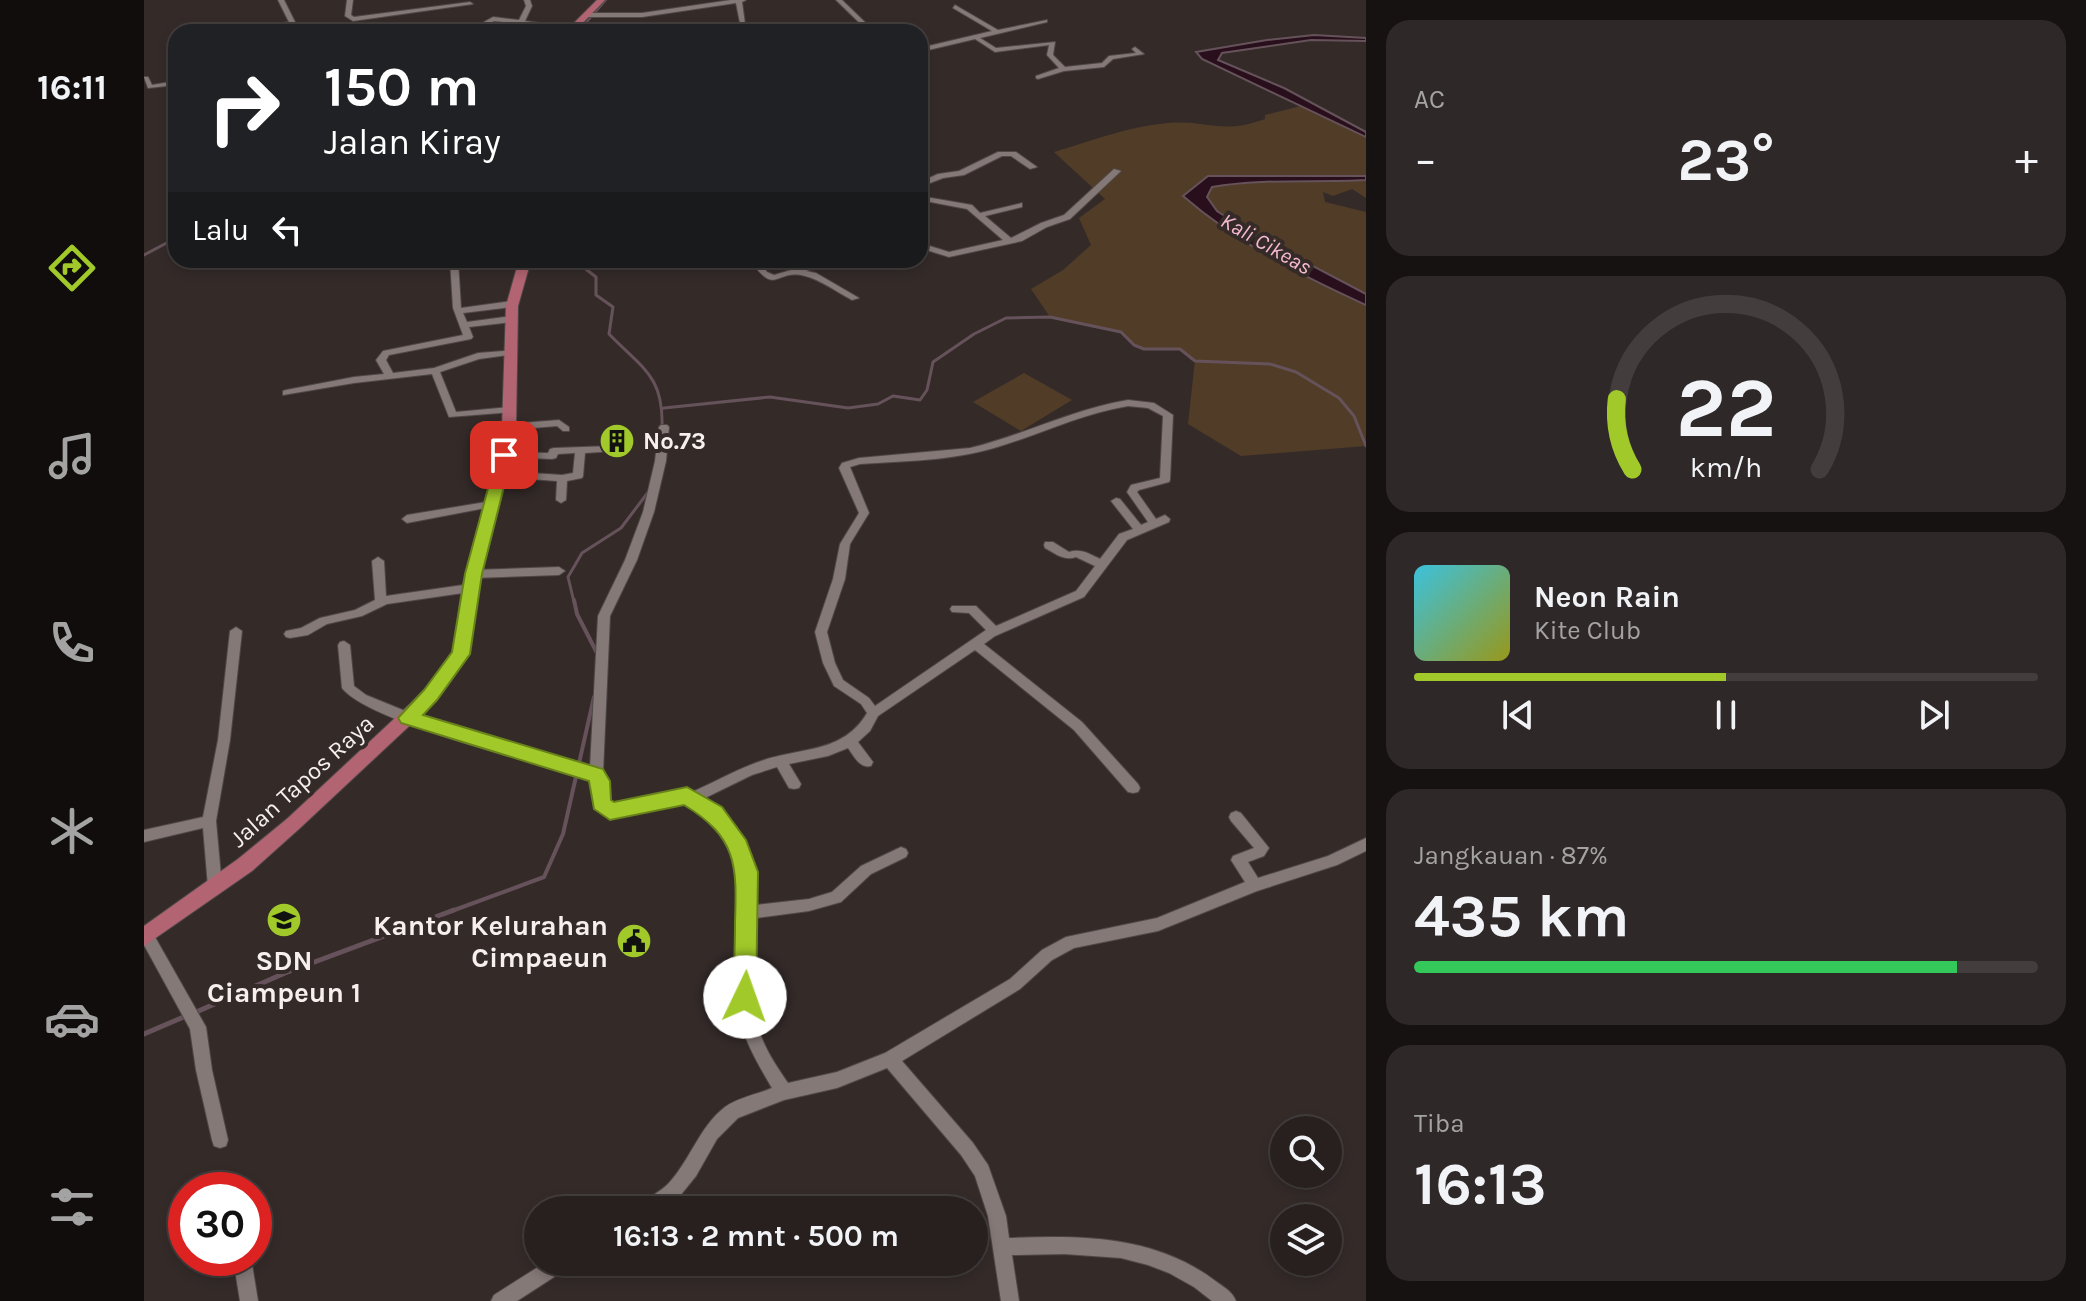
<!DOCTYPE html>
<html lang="id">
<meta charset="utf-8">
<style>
body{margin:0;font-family:Karla,sans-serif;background:#2f2828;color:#f1f3f6;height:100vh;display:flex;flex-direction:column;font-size:30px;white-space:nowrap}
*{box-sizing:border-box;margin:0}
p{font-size:26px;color:#a4a3a4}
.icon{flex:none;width:44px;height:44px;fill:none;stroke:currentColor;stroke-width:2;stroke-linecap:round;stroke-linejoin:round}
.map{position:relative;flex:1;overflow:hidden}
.drawer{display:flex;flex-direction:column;gap:20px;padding:20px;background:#151211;width:720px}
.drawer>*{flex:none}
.banner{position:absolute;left:24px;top:24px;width:760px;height:244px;border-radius:24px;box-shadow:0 4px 12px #0003,0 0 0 2px #433e3d;background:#202124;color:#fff;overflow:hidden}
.fabs{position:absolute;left:1126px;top:1116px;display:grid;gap:16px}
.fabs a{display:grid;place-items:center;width:72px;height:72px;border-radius:50%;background:#27201f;box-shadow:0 4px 12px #0003,0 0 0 2px #433e3d;font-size:40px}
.speed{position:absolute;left:24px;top:1172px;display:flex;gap:16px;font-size:40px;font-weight:700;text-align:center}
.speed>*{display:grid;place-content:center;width:104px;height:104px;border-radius:50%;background:#27201f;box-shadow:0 4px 12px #0003,0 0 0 2px #433e3d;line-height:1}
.speed .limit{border:12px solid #d22;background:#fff;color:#111}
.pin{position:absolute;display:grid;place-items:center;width:68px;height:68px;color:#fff;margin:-34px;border-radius:16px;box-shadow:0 4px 12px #0006}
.me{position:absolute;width:88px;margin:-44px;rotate:3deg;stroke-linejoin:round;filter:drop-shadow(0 0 6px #0008)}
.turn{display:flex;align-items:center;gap:28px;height:168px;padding:0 24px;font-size:36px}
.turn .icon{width:104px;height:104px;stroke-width:2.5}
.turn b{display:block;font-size:56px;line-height:68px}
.then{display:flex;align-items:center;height:76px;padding:0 24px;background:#0003;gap:16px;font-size:30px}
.big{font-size:60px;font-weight:700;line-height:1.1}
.drawer .card{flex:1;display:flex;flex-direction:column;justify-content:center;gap:12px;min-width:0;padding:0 28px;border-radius:24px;background:#2f2828}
.drawer .dial{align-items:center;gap:0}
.dial svg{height:208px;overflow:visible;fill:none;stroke:#433e3d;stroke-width:7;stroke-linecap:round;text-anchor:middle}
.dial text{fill:#f1f3f6;stroke:none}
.song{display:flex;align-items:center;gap:24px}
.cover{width:96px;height:96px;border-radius:12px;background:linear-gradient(135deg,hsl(190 70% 55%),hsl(60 70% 35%))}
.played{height:8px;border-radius:4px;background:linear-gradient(90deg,#a1c92a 50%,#433e3d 50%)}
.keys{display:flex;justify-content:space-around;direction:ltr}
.heat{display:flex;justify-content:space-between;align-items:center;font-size:44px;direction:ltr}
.charge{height:12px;border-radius:6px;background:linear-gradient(90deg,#34c759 87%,#433e3d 0)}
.trip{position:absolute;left:380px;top:1196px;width:464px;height:80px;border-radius:40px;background:#27201f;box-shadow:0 4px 12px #0003,0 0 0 2px #433e3d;font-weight:700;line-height:80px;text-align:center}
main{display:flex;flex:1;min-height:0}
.menu{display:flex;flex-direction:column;width:144px;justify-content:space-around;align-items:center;background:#100d0c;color:#a4a3a4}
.menu .icon{width:56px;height:56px}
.menu .active{color:#a1c92a}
.menu b{font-size:36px;color:#f1f3f6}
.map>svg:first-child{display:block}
</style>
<main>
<nav class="menu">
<b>16:11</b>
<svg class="icon active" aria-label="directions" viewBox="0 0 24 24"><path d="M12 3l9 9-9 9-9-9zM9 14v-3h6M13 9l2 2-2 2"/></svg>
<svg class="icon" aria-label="music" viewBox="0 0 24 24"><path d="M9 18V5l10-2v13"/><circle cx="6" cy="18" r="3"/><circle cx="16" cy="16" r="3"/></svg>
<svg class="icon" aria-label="phone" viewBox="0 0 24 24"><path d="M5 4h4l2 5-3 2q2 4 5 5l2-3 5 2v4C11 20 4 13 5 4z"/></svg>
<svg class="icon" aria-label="climate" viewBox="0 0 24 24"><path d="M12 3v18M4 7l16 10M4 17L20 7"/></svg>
<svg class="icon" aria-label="car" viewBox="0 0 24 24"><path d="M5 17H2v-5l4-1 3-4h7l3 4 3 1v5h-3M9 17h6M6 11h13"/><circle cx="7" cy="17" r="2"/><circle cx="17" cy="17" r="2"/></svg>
<svg class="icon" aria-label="filters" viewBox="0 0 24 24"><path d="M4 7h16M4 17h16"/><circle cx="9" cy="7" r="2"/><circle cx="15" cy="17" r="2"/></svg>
</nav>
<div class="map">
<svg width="1222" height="1301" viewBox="0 0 1222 1301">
<rect width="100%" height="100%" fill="#342b29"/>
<!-- green -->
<path fill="#513c27" d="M1157,106L1222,137V176H1064L1039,196C1092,242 1158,276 1222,305V446L1097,456L1044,424L1051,360L1036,349H1000L990,345L977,332L906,317L887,289L919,270L947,245L935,218L961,199L910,152C947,141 986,126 1024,123C1063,120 1078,135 1121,119V115Z
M1222,180V198L1208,189L1189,196L1179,192L1181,202L1222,212V294L1110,235L1073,211L1063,197L1068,187L1098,182Z
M880,373L928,400L877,431L829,402Z"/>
<!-- water -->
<path fill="#280f1b" stroke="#66525a" stroke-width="2" d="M1170,35L1222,38V41L1167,40L1078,53L1074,60L1140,88L1222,132V137L1058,59L1052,52L1123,40Z
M1064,176H1222V180C1171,183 1119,178 1068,187L1063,197L1073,211L1110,235L1222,294V305C1158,276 1092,242 1039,196Z"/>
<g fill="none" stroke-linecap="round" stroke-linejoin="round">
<!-- stream-far3 -->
<path stroke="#66525a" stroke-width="2" d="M434,32L462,0"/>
<!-- stream-far2 -->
<path stroke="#66525a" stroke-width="3" d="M0,255L32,238
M430,260L452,277V295L469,307L465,334C498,368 520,376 518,428
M520,408L626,397L704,408L734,404L749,396L776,400L783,390L789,362L830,334L862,318L906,317L977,332L990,345L1000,349H1036L1051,361L1126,364L1152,372L1195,398L1210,416L1222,446
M430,602L424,577L438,553L477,528L505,491"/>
<!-- stream-far1 -->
<path stroke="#66525a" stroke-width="4" d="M430,600L433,614L453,653
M305,912L400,877L419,834L450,697"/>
<!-- stream -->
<path stroke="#66525a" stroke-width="5" d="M50,1013L141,973L310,910
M0,1034L42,1016"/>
<defs>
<path id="minor" d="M134,0H140L156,32H150L146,25L101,31L103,28L145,22Z
M203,0H209L207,15L210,17L326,2L329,4L209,21L201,16Z
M380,0H386L388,6L381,21L432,28L429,30L350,21L335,30L311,32L331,27L349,17L375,20L382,6Z
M587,0H602L598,2L601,24L596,23L592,3L498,17H443L440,15L443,13H498Z
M692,0H698L731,32H725Z
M811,5L854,30L903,20V22L836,38L852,48L911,42L909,55L921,67L958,63L965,56L992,53L988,49L991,47L1000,54L969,59L960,67L920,71L894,79L892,78V76L915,68L903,55L905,45L851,52L831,39L776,52V48L848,31L809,8Z
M256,29L258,32H250Z
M168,30L173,31L174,32H165Z
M0,77H4L8,85L32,81V85L4,88Z
M776,87L779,89V102L776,104Z
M854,152H872L893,167L886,169L867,156H858L820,175L799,178L776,187V182L794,174L815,171Z
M970,169L977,171L926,219L903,227L878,241L805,257L776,248V243L805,252L859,240L823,209L776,200V196L828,205L836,213L878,203V207L841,216L867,238L897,223L920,215Z
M306,260H314L317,308L368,301L372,304L368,307L319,313L323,322L368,316L372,319L368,322L325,327L329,337L327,339L245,355L242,360L249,373L290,368L334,353L371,350V354L335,359L296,372L312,412L367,407L372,410L370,412L305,417L288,374L210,383L139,395V391L142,390L210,377L240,374L232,360L239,351L319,335L309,308Z
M606,260H614L623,272L630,275L681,260H694L662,271L672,273L715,298L708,300C693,292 677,280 661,276C631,268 633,298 606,260Z
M984,400L1010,403L1029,415L1026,480L1025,482L995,490L993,492L1012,519L1021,515L1026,519L1025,522L983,540L940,597L851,636L840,644L938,722L994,784L996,788L994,792L989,793L984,792L930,730L831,650L734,716L726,731L714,742L729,762L727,766C716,769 710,756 704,748L684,756L645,764L657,784L655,788L650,789L645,788L633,767L608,775L561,798C597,822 611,863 612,905L665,899L688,892L717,866L757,847L762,849L764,853L762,857L727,874L697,902L665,911L612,918C610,955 603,996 616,1033C622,1051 633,1067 644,1083L693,1072L741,1053L866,979L898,950L922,937L1013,918L1101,882L1087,860L1089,856L1110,848L1087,821L1085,817L1087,813L1092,811L1097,813L1125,848L1120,856L1104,862L1114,878L1184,856L1222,838V851L1193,865L1113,891L1014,931L930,948L908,960L876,989L758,1061L829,1143L844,1165L862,1216L865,1238C936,1235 1010,1235 1070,1280C1078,1286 1088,1291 1092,1301H1068L1050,1287L1025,1273L1004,1265L977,1258L920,1254L868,1255L875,1301H857L844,1216L831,1176L817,1155L743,1068L693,1088L640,1100L594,1118L573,1139L552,1176L535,1197L519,1210H496C501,1198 515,1193 524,1184C546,1161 555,1127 581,1107C593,1098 614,1094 628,1088C614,1064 598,1038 594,1009C585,938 627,844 542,802L466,817L452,807L448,780L441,776C393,763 224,722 198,688L194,645L196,642L200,641L206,645L210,686L222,695L281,719L446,767L454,616L481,560L499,512L511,461L515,427L517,425H523L525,427L522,461L510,512L493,560L466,616L459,773L463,801L468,805L543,790L548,792C571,782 593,769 617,761C656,747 699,754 723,713L717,704L690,686L679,663L671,632L689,579L696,544L715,513L695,468L698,463L715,458L826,448C880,435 929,409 984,400ZM984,406L1004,408L1019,416L1016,478L987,485L983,492L1004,522L997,525L976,499L972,498L967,501L989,529L975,534L956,559C946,554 937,548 925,552L909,542H901L900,545L901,548C912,554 920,561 932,557L951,566L932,591L852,626L832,606H808L806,609L808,612L825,613L842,630L731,706L725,698L699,680L691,663L683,632L701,579L706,544L725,513L706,467L716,464C760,461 806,461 850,448C895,435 936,414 984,406Z
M415,420L425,427V431H419L413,426L365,430L360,427L365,424Z
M467,446L472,449L471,451L441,453L439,476L438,478L423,481L422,500L417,503L412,500L413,481L356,477L351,474L356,471L418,475L429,473L431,453L414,454L412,458L408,459L356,457L355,455L360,452L404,453L406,449L410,448Z
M348,501L353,504L352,506L263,523L258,519L263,515Z
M234,557L240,561L242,596L326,584L332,588L326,592L243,604L218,616L183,624L164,635L146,638L142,637L140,634L142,631L157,628L176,618L211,610L231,600L228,561Z
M415,567L421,571L415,575L329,578L323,574L329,570Z
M92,627L98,631L86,740L72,821L78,887L76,891L71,893L66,891L64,887L59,828L0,842V830L59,817L74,740L86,631Z
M2,928L7,930L62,1027L68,1070L84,1140L82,1146L76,1148L70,1146L68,1140L52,1070L46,1029L0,945V929Z
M89,1258H107L114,1301H96Z
M402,1262H427L424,1268L373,1301H347L350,1295Z"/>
<path id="major" d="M453,0H461L430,32H421Z
M375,260H387L374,306L372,427L363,474L334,588L323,658L293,700L156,828L108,871L0,946V926L94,859L144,818L281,690L309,653L318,588L349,474L358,427L362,306Z"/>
</defs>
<!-- minor casing -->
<use href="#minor" stroke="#504847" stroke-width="2"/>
<!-- major casing -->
<use href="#major" stroke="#504847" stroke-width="2"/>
<!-- minor -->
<use href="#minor" fill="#847977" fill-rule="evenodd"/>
<!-- major -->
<use href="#major" fill="#b26472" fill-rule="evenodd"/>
</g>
<!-- wall -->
<path fill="#9c8072" d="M466,426H477L479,446L467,443Z"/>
<!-- building -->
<path fill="#b59585" stroke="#7f685d" stroke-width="2" d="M466,426H477L478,437L466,434Z"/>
<!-- route -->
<path fill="#a1c92a" stroke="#69831b" stroke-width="2" d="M360,451L368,455L338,574L326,654L293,700L279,715L459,769L466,781L467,800L470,802L543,787L578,807L602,840L614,872L612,997L609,1005L601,1008L592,1005L589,997C590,972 591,947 591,922C593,865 593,837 540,805L466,820L450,809L445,781L257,723L254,718L280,690L308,652L321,574L353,455Z"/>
<!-- icons -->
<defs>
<symbol id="building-disc" viewBox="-11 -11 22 22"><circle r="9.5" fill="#a1c92a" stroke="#342b29"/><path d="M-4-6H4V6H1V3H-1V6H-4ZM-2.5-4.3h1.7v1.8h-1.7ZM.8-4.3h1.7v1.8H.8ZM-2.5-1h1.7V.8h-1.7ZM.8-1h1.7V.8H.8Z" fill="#111"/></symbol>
<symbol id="school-disc" viewBox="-11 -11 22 22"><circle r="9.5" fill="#a1c92a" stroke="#342b29"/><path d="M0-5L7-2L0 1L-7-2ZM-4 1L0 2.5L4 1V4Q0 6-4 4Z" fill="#111"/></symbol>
<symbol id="civic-disc" viewBox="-11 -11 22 22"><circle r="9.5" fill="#a1c92a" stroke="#342b29"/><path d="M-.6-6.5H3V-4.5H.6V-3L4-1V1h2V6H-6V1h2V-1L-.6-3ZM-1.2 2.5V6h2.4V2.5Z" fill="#111"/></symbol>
</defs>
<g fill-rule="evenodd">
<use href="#building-disc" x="453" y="421" width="40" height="40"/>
<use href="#school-disc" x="120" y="900" width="40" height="40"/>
<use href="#civic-disc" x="470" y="921" width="40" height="40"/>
</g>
<g text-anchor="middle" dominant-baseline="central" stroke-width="8" stroke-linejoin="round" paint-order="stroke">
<!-- far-water labels -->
<g font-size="22" font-style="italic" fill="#f5b9d2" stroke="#342b29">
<text transform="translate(1122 244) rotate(30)">Kali Cikeas</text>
</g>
<!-- poi labels -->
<g font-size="24" font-weight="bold" fill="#f6efee" stroke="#342b29" text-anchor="start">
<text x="499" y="441">No.73</text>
</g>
<!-- street labels -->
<g font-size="24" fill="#f6efee" stroke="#342b29">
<text transform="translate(158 781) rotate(-42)">Jalan Tapos Raya</text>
</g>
<!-- near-poi labels -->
<g font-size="28" font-weight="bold" fill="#f6efee" stroke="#342b29" text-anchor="end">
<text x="464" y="925">Kantor Kelurahan<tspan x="464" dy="32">Cimpaeun</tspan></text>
<text x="140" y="960" text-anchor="middle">SDN<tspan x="140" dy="32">Ciampeun 1</tspan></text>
</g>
</g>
</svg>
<div class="fabs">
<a><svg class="icon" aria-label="search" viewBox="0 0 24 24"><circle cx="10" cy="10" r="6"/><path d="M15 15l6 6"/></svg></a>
<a><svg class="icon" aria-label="layers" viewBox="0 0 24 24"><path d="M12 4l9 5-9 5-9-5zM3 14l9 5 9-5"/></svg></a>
</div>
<div class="speed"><div class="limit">30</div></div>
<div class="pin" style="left:360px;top:455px;background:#d93025"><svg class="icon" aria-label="arrive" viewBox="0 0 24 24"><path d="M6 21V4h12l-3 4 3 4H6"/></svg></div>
<svg class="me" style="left:601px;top:997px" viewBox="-20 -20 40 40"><circle r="19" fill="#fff"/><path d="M0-13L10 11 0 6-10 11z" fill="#a1c92a"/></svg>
<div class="trip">16:13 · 2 mnt · 500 m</div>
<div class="banner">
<div class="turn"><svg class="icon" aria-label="right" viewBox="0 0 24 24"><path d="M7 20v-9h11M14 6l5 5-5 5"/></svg><div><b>150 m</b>Jalan Kiray</div></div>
<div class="then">Lalu<svg class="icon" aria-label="left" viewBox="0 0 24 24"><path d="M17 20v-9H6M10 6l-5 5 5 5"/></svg></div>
</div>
</div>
<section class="drawer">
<div class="card"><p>AC</p>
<div class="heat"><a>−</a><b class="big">23°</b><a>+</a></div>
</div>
<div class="card dial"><svg viewBox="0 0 100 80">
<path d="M14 69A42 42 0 1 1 86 69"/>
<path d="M14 69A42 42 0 0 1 8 42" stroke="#a1c92a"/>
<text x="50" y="56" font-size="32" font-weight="700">22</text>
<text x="50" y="72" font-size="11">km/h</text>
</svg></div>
<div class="card">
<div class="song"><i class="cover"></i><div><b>Neon Rain</b><p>Kite Club</p></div></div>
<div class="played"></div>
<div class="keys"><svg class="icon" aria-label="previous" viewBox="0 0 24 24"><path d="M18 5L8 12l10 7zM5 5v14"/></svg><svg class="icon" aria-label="pause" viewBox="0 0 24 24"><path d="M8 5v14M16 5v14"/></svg><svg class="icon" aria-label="next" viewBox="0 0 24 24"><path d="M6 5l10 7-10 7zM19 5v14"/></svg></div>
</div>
<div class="card"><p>Jangkauan · 87%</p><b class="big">435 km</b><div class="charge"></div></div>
<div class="card"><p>Tiba</p><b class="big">16:13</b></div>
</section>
</main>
